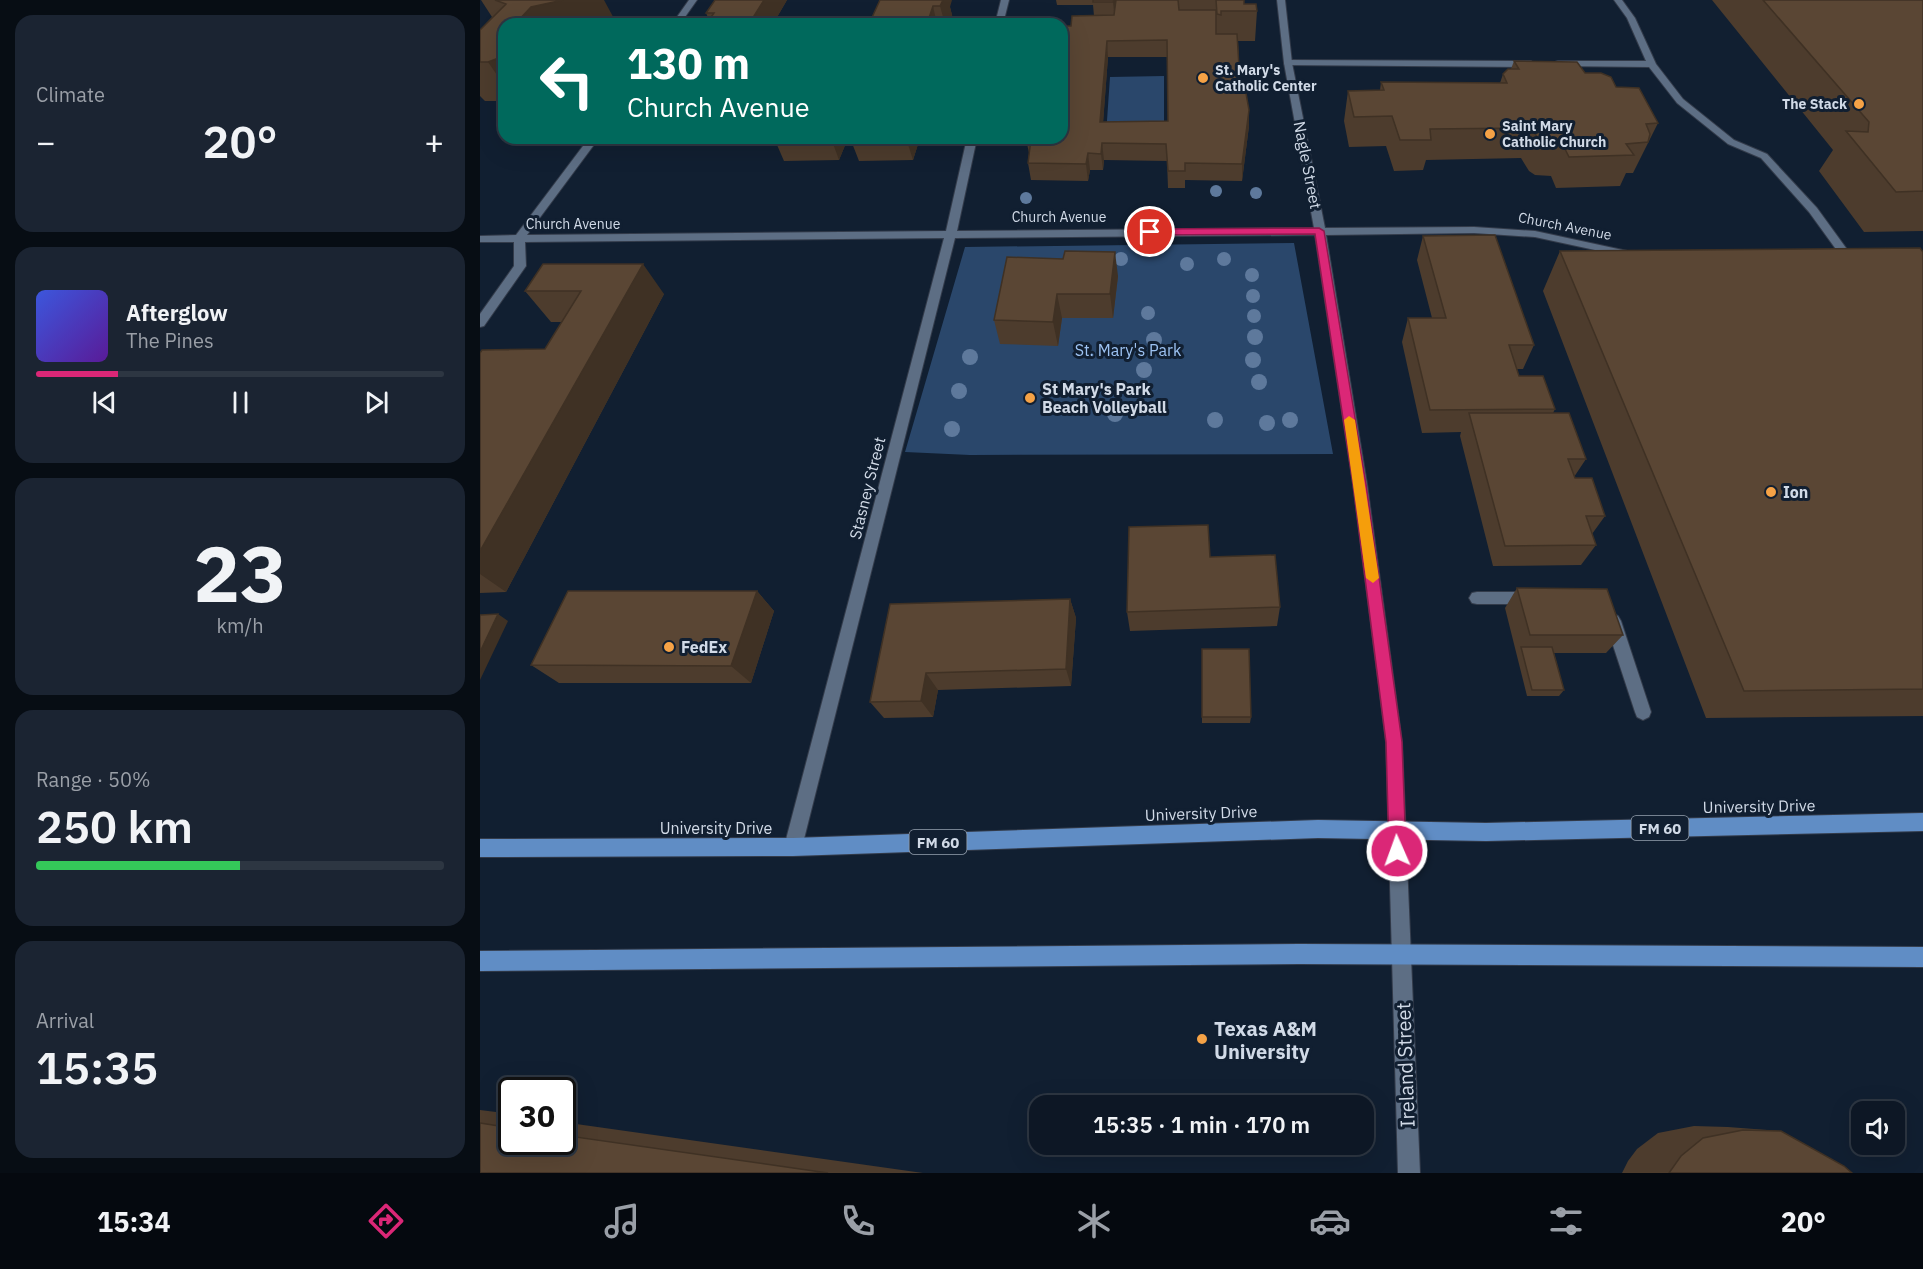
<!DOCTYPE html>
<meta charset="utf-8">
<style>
body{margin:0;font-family:"IBM Plex Sans",sans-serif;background:#1b2432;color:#f1f3f6;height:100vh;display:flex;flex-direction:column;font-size:22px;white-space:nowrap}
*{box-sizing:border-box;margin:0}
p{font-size:20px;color:#9a9fa7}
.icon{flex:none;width:33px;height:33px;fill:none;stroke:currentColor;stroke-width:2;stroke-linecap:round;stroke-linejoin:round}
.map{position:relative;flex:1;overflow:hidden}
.drawer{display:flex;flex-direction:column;gap:15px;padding:15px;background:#070d14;width:480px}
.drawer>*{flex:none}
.hud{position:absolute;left:18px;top:18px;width:570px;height:126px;border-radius:18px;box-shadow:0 6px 24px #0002,0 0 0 2px #2d3642;background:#00695c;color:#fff;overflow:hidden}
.controls{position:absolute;left:1371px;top:1101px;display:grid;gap:12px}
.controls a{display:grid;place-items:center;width:54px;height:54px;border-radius:12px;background:#0d1725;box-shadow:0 6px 24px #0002,0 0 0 2px #2d3642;font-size:30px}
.speed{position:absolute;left:18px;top:1077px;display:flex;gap:12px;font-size:30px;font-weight:700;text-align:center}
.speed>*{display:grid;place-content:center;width:78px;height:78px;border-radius:50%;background:#0d1725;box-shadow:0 6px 24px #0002,0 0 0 2px #2d3642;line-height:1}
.speed .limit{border:3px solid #111;border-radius:9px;background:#fff;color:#111}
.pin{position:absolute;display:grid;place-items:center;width:51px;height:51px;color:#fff;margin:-26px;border:3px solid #fff;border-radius:50%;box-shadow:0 2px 6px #0007}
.me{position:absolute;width:66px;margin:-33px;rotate:358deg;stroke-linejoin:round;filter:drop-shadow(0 0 4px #0008)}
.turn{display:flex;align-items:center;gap:21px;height:126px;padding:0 30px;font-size:27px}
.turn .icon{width:78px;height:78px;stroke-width:2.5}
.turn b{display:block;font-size:42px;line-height:51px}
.big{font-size:45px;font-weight:600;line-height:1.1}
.drawer .tile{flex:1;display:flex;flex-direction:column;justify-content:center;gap:9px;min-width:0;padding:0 21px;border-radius:18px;background:#1b2432}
.drawer .dial{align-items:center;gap:0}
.dial b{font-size:78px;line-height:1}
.song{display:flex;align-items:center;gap:18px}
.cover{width:72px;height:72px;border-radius:9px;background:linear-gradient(135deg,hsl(230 70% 55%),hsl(270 70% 35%))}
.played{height:6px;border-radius:3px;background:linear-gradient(90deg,#db2777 20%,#2d3642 20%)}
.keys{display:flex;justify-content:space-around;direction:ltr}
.heat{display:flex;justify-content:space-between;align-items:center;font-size:33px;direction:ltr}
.charge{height:9px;border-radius:4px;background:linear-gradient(90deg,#34c759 50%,#2d3642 0)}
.trip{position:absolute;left:549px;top:1095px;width:345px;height:60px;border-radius:18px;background:#0d1725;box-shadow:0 6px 24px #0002,0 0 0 2px #2d3642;font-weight:600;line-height:60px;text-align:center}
.dock{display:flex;height:96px;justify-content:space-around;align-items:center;background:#05090f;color:#9a9fa7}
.dock .icon{width:42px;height:42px}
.dock .active{color:#db2777}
.dock b{font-size:27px;color:#f1f3f6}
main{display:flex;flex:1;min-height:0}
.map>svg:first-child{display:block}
</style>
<main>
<section class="drawer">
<div class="tile"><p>Climate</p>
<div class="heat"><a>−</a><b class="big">20°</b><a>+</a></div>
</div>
<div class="tile">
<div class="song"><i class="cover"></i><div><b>Afterglow</b><p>The Pines</p></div></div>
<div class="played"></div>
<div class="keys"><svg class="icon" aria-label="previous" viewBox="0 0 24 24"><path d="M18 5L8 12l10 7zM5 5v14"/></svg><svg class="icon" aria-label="pause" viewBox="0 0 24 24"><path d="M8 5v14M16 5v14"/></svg><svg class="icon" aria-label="next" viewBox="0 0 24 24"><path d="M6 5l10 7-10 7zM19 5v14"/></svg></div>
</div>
<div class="tile dial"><b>23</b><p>km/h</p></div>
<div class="tile"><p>Range · 50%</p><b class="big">250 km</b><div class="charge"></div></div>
<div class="tile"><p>Arrival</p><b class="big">15:35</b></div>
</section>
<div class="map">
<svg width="1443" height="1173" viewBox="0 0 1443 1173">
<rect width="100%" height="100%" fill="#111f31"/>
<!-- green -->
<path fill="#2a476b" d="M684,76V135H626L630,77Z
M814,243L853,454L490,455L425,452L485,247Z"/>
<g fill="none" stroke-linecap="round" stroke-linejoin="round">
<defs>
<path id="lane" d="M1134,0H1142L1155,18L1176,64L1203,99L1254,140L1287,154L1337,208L1374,259V263H1366L1329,212L1281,158L1248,144L1197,103L1169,67L1075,66V62L1078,61H1166L1147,18Z
M808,60L1051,61L1055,64L1051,67L805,65L804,63Z
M997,592H1051L1056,593L1059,598L1056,603L1051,604H997L992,603L989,598L992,593Z
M1133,614L1138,616L1141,621L1171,712L1169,717L1163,720L1157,717L1155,712L1125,621L1128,616Z"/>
<path id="street" d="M209,0H217L200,24H192Z
M521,0H529L523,24H515Z
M797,0H805L812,63L845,228L994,227L1055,231L1152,252L1158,255L1152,258L1055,237L994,233L846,235L887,484L922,742L940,1173H918L906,742L873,484L835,235L475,238L322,847L319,853L313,856L307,853L304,847L464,238L45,242L46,266L4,326L0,327V314L34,266V242H0V236L36,235L109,138H119L47,235L466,231L487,138H497L477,231L834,228L804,63Z"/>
<path id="primary" d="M1443,813V831L1006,841L838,838L313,856L0,857V839L313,838L838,820L1006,823Z
M819,944L1443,947V967L819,964L0,971V951Z"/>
</defs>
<!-- lane casing -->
<use href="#lane" stroke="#333b4a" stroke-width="2"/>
<!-- street casing -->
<use href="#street" stroke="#333b4a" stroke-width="2"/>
<!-- primary casing -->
<use href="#primary" stroke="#333b4a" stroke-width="2"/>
<!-- lane -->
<use href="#lane" fill="#5d6e84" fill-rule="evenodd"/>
<!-- street -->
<use href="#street" fill="#5d6e84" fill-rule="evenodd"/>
<!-- primary -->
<use href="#primary" fill="#608dc5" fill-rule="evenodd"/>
</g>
<!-- trees -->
<g fill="#5e799c">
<circle cx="736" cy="191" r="6"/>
<circle cx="776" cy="193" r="6"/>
<circle cx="546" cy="198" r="6"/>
<circle cx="641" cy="259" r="7"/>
<circle cx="744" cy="259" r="7"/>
<circle cx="707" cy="264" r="7"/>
<circle cx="772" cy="275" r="7"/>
<circle cx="773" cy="296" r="7"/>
<circle cx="668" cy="313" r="7"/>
<circle cx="774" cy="316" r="7"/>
<circle cx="775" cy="337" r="8"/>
<circle cx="674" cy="340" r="8"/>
<circle cx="490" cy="357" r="8"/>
<circle cx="773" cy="360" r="8"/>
<circle cx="664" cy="370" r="8"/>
<circle cx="779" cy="382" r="8"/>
<circle cx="479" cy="391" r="8"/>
<circle cx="635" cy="414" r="8"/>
<circle cx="735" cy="420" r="8"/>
<circle cx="810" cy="420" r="8"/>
<circle cx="787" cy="423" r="8"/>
<circle cx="472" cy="429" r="8"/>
</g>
<!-- wall -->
<path fill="#4d3c2d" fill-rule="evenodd" d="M1,0H124L24,24V101H5L0,96V30L12,17Z
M307,0L293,24H226L229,20L226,13Z
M400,0L470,7L473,19L472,24H389Z
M576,0H764V4L777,11L775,41H758L760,83L769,110V126L762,181L705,180V188H688L687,161L624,160L623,170H610L608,181L551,180L548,163L549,153L546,139L614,16L613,5H577ZM628,57H688V121L623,122Z
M1232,0H1443V231L1384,232L1339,171L1353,150Z
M1034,61L1105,73L1136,87L1178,123L1153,173H1146L1140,186L1076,188L1071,176L1055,175L1049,171L1041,158L946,160L943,170L914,171L906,146L869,147L864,121L868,91L900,90L901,82L1020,83L1023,74L1031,69Z
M294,138H440L433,160L379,161L372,143H366L359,160L304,161Z
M943,236L1054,345L1043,369H1037L1039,376L1075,409L1073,413L1106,459L1094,477L1125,516L1112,534L1116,545L1101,565L1013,566L980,436L981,432L942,433L922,342L928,318H952L937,260Z
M1080,251L1443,252V716L1226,718L1063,291Z
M527,257L638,276L633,318H582L578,346L520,344L514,320Z
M63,264L184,294L26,592L0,593V353L65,349L82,322H71L45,291Z
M730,557L800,607L797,626L650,631L647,612Z
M1037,588L1143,635L1126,653H1074L1084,690L1079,696H1047L1025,608Z
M277,591L294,611L271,683H79L51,665Z
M590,599L596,618L591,686L458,690L453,717L404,718L390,702L410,604Z
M722,649L771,717L770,723H722Z
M0,1110L32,1114V1142H82V1122L443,1173H0Z
M1214,1126L1248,1127L1301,1131L1372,1173H1142L1148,1161L1157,1149L1178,1133Z"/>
<!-- shaded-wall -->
<path fill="#3f3124" d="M83,0H124L137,24H35L51,7Z
M284,0H307L293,24H269Z
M462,0H472L470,7L473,19L472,24H465L460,6Z
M634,0H637L636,31L633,2Z
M453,6L457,24H447Z
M627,41L628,57L622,138L620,122Z
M24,56V85L8,62Z
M769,110V126L762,181V164Z
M351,138H364L366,143L359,160Z
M426,138H440L433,160Z
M622,143L624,160L623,170L621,154Z
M608,153L610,170L608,181L606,164Z
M635,252L638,276L633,318L630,294Z
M163,264L184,294L26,592L0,574V551Z
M577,294L582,318L578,346L573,322Z
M277,591L294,611L271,683L251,666Z
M590,599L596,618L591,686L586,669Z
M18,614L28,621L0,680V652Z
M446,673L458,690L453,717L441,701Z"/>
<!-- building -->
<path fill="#5a4634" stroke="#3f3124" stroke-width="1.5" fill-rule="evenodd" d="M15,0H83L51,7L35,24H24V56L8,62H0V30L26,4Z
M235,0H284L269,24H226L234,13H226Z
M400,0H463L460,6H453L447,24H389Z
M613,0H634L633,2H613Z
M636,0H698L699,10H736V34H757L760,83L764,82L769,110L762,164L705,163V171H688L686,144L622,143L621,154L608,153L606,164L548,163L551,139H546L547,138H582V26H591L592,16L634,15ZM687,40L688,121L620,122L627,41Z
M736,0H764V4H776L777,11H741V15L737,14Z
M1283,0H1443V191L1416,192L1366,131L1388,132L1389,122Z
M1034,61L1097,62L1105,73H1121L1131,77L1136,87L1159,88L1178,123L1166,124L1170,134L1168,142L1146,144L1154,155L1089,157L1083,145L1067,144L1060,141L1051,128L950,129L951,140H920L912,116L874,117L868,91L904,90L901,82L1027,83L1023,74L1028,69H1039Z
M1015,235L1054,345H1029L1039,376H1063L1075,409L950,410L928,318H966L943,236Z
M1440,248L1443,252V689L1264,691L1080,251Z
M585,251L635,252L630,294H577L573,322L514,320L527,257L583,259Z
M63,264H163L0,551V353L2,350L65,349L101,291H45Z
M989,413H1089L1106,459H1088L1095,478H1112L1125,516H1106L1116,545L1025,546Z
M728,525L730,557L795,555L800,607L647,612L649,527Z
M1037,588L1127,589L1143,635H1050Z
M88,591H277L251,666L51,665Z
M590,599L586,669L446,673L441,701L390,702L410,604Z
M18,614L0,652V615Z
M1041,647H1072L1084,690H1052Z
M722,649H769L771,717H722Z
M0,1123L32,1128V1142H82V1135L348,1173H0Z
M1263,1130L1301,1131L1364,1166L1372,1173H1189L1201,1156L1223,1138Z"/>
<!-- route -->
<path fill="#db2777" stroke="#8e194d" stroke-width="1.5" d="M839,228L844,231L886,484L922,742L926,851L923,857L917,859L911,857L909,851L906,742L873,484L835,234L670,235L665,232L670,229Z"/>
<!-- slow -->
<path fill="#f59e0b" d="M869,416L875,420L899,578L893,583L886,578L864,420Z"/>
<!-- markers -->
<g fill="#f5a246" stroke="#111f31" stroke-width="2">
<circle cx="723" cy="78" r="6"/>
<circle cx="1379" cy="104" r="6"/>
<circle cx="1010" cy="134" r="6"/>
<circle cx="550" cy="398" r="6"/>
<circle cx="1291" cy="492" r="6"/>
<circle cx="189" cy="647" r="6"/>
<circle cx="722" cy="1039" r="6"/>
</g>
<g text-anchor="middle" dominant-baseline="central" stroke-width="6" stroke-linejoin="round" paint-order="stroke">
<!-- far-poi labels -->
<g font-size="14" font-weight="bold" fill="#d1dae7" stroke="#111f31" text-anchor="start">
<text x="735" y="70">St. Mary's<tspan x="735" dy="16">Catholic Center</tspan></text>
<text x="1367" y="104" text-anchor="end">The Stack</text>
<text x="1022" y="126">Saint Mary<tspan x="1022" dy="16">Catholic Church</tspan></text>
</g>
<!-- far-street labels -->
<g font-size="14" fill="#d1dae7" stroke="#111f31">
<text x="579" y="217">Church Avenue</text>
<text x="93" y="224">Church Avenue</text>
<text transform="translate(1085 226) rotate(11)">Church Avenue</text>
</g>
<!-- shield labels -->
<g fill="#111f31" stroke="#97a2b0" stroke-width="1.5">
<rect x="1151.5" y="816" width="57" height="24" rx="4.5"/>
<rect x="429.5" y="830" width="57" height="24" rx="4.5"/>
</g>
<g font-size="15" font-weight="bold" fill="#d1dae7">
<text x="1180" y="828">FM 60</text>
<text x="458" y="842">FM 60</text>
</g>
<!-- street labels -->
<g font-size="16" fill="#d1dae7" stroke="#111f31">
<text transform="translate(828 165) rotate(79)">Nagle Street</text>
<text transform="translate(387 488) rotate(-76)">Stasney Street</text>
<text transform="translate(1279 806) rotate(-1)">University Drive</text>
<text transform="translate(721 813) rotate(-2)">University Drive</text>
<text x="236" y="828">University Drive</text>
</g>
<!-- park labels -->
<g font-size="16" fill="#9dc3f3" stroke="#111f31">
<text x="648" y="350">St. Mary's Park</text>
</g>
<!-- poi labels -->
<g font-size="16" font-weight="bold" fill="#d1dae7" stroke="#111f31" text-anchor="start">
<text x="562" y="389">St Mary's Park<tspan x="562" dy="18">Beach Volleyball</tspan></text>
<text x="1303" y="492">Ion</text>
<text x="201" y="647">FedEx</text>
</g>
<!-- near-poi labels -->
<g font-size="20" font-weight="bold" fill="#d1dae7" stroke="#111f31" text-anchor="start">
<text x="734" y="1028">Texas A&amp;M<tspan x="734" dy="23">University</tspan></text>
</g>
<!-- near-street labels -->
<g font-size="20" fill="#d1dae7" stroke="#111f31">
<text transform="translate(925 1065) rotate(-92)">Ireland Street</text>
</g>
</g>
</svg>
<div class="controls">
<a><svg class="icon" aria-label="sound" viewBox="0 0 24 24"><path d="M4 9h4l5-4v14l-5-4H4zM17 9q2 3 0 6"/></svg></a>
</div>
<div class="speed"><div class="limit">30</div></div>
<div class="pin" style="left:670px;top:232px;background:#d93025"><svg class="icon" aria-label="arrive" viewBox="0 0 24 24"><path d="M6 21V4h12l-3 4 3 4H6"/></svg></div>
<svg class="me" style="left:917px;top:851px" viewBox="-20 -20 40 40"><circle r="17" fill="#db2777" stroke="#fff" stroke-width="3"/><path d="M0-11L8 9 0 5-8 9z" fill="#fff"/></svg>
<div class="trip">15:35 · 1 min · 170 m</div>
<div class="hud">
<div class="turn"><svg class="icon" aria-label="left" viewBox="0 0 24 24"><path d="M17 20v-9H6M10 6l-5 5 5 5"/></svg><div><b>130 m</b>Church Avenue</div></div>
</div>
</div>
</main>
<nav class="dock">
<b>15:34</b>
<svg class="icon active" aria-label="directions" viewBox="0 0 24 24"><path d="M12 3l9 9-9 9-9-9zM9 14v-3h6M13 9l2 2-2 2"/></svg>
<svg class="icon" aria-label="music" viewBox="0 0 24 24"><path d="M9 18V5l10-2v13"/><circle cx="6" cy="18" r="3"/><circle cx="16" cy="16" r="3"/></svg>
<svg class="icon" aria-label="phone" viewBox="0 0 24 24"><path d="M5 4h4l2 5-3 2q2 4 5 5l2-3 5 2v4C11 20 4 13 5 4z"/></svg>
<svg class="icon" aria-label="climate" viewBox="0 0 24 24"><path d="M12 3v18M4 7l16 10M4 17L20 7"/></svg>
<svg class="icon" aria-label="car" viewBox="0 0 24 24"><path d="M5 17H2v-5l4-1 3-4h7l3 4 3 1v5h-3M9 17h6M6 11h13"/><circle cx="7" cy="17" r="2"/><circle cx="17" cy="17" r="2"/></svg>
<svg class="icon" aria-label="filters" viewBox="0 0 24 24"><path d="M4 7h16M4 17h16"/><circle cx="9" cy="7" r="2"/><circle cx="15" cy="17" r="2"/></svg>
<b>20°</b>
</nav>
